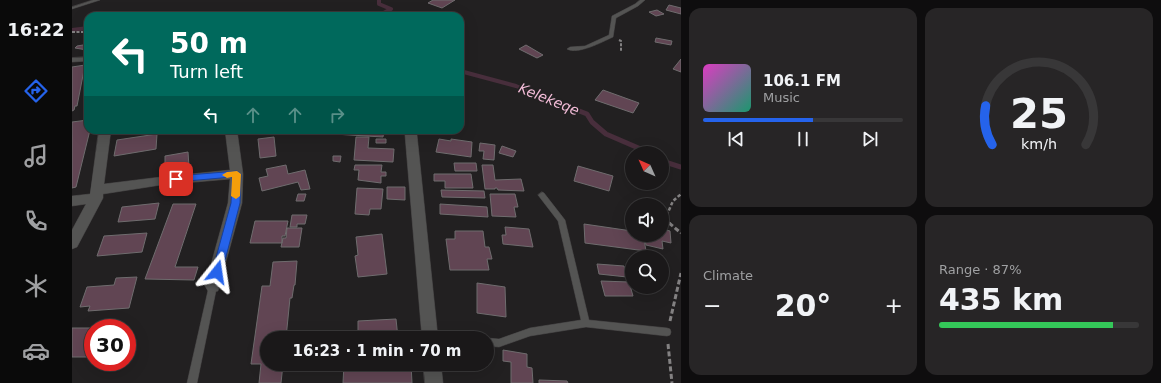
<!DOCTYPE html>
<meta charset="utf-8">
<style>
body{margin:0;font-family:"DejaVu Sans",sans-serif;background:#272526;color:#f1f3f6;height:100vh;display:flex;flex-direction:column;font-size:15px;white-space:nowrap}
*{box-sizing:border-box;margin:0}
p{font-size:13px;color:#9fa0a2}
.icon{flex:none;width:22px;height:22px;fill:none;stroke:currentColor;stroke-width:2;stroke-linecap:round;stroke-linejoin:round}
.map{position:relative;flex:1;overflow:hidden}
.details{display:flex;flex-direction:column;gap:8px;padding:8px;background:#0e0d0e;width:480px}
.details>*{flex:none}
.top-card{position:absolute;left:12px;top:12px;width:380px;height:122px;border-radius:12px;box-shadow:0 4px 16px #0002,0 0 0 1px #383738;background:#00695c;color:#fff;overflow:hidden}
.needle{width:26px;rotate:315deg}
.controls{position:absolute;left:553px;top:146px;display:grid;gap:8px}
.controls a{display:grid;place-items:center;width:44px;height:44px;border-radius:50%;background:#1a1819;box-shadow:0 4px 16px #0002,0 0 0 1px #383738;font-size:20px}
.speed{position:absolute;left:12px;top:319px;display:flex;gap:8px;font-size:20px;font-weight:700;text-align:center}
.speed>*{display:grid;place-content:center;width:52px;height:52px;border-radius:50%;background:#1a1819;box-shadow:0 4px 16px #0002,0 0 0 1px #383738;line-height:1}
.speed .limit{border:6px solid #d22;background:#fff;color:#111}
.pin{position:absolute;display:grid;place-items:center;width:34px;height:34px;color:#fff;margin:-17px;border-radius:8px;box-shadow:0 2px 6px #0006}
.me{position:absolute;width:44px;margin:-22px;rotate:15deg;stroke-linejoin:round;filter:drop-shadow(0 0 3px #0008)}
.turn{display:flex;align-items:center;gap:14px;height:84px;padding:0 20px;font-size:18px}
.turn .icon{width:52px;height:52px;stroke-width:2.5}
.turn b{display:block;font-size:28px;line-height:34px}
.lanes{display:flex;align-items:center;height:38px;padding:0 20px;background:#0003;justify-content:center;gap:20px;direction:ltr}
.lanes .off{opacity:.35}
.big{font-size:30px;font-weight:800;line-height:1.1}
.details .widget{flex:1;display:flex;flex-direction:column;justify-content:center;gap:6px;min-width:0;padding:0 14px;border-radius:12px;background:#272526}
.details .dial{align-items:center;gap:0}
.dial svg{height:104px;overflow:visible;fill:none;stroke:#383738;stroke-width:7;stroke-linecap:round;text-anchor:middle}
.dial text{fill:#f1f3f6;stroke:none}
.song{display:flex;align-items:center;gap:12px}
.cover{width:48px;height:48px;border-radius:6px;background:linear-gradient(135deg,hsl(310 70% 55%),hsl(160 70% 35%))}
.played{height:4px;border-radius:2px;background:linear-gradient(90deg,#2563eb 55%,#383738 55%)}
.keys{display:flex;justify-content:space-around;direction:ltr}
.heat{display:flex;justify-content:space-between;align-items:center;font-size:22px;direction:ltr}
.charge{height:6px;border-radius:3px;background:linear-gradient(90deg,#34c759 87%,#383738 0)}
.details .tiles{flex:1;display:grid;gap:8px;grid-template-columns:repeat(2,1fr)}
.trip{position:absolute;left:188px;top:331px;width:234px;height:40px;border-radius:20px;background:#1a1819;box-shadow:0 4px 16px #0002,0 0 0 1px #383738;font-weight:800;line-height:40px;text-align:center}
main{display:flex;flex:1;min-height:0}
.tab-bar{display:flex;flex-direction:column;width:72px;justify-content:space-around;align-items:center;background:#0a0a0a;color:#9fa0a2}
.tab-bar .icon{width:28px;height:28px}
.tab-bar .current{color:#2563eb}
.tab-bar b{font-size:18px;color:#f1f3f6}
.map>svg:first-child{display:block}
</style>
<main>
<nav class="tab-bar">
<b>16:22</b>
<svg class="icon current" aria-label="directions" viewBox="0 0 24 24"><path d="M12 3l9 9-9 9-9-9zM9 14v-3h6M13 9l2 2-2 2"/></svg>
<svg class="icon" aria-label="music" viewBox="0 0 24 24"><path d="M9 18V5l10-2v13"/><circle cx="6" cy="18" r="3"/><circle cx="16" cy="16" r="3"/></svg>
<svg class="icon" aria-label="phone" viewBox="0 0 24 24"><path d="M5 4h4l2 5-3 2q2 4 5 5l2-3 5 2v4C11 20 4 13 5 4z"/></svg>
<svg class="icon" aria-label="climate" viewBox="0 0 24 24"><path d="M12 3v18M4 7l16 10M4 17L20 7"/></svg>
<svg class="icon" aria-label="car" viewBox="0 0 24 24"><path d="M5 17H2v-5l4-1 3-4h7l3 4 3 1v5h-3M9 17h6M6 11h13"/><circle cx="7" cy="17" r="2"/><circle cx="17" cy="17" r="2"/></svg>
</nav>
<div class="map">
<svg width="609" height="383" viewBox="0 0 609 383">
<rect width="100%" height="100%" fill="#222021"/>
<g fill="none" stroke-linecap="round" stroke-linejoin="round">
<!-- stream-far1 -->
<path stroke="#482e3c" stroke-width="4" d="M306,16L319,9L307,4V0
M0,30L16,28
M388,71L444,86L473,98"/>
<!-- stream -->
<path stroke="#482e3c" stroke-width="5" d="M471,97L515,114L520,122L534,134L578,153
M590,161L609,167"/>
</g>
<!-- building -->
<path fill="#614553" stroke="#6f6c6e" d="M361,0H383L370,8L356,3Z
M597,5L609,8V14L594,10Z
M585,10L592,14L584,16L577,12Z
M584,38L600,41L599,45L583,42Z
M11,45H16L15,50L3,48L5,46Z
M454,45L471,55L465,58L447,49Z
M609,59V72L601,69Z
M13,65L5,106H3L2,110L0,111V67Z
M531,90L567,103L561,113L523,100Z
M16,120V130H18L4,187L0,188V122Z
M263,130H312L311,137L262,134Z
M85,134L84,149L42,156L45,140Z
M202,137L204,156L188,158L186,139Z
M284,137H297L296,148L322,149L321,162L282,160Z
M304,139H314V143H304Z
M367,139L379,141V139L400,142L399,157L364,152Z
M408,143L423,145L422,160L411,159L412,151H407Z
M430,146L444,151L441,157L427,153Z
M116,152L117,167L93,171V156Z
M261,156H269L268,162L261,161Z
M382,163H404L405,171H383Z
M214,165L216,174L233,170L238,189L229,190L226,182L190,191L187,178L196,176L194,169Z
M283,165H310L309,172H314V176H309V183L286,180L287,170H282Z
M410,165H421L423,180L449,179L452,191L426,190L425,188H423V189H413Z
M506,166L541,176L537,191L502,181Z
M362,174H399L401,188H373V181H362Z
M315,187H333V200L315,199Z
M285,188L311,189L309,209H298L297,215L283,214Z
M369,190L412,191L413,198L370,197Z
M226,194H234L232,201H224Z
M418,194H443L446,207H442L444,217L420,216Z
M87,203L83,219L46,222L50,207Z
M101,204H124L103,267H126L122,280L73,279Z
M368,204L415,207L416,217L368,214Z
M220,215H235L233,224H225V227H218Z
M183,221H216L213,236H210V243H178Z
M512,224L560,231V235H566L567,238L572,239L574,251L513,243Z
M433,227L457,229L461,247L431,244L430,235H434Z
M215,228H230L227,247H209L211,238H214Z
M590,229L598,231L599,243L590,241L591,249L574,245L572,235H590Z
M383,231H411L413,247H417L420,259H415L417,270H378L374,239H383Z
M75,233L70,252L25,256L32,236Z
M310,234L315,274L286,277L283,256L286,255L284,237Z
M225,261L223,285H222L220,298H218L214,338H195V364H211L209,383H187L189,364H179L190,286H198L201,262Z
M525,264L552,266L555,277L527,274Z
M65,277L57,308L16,311L18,306L8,307L15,287L42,285L44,278Z
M529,281L557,282L561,296H533Z
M405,283L433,287L434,317L405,313Z
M324,319L326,338H286V321Z
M0,328H21L20,357H0Z
M431,350L455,354V367L460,368L461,383H439V362L431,361Z
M272,364H339L340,383H271Z
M467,380L495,381L496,383H467Z"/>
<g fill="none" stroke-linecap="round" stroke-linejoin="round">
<defs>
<path id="lane" d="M21,0H28L0,9V7Z
M568,0H573L566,6L544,18L541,37C530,42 506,55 495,49L498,47L513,46L537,35L540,16L563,4Z
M16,57V61L0,62V58Z
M470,192L472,193L493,220L517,320L595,328L598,329L599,332L598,335L595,336L514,327L458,336L427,347L415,346V338L427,339L458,328L509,320L486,221L466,195Z
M141,283L144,284L145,286L125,383H115L137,286L138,284Z"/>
<path id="street" d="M27,130H39L32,184L89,177L158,170L153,130H165L171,174L170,203L146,291L141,292L136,291L133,286L156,203L158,179L89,185L31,194V198L5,247L0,249V230L14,204L0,206V196L18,194Z
M339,131L343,132L345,135L366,338H350L333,135L335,132Z
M351,364H369L371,383H353Z"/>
</defs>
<!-- lane casing -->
<use href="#lane" stroke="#403e3f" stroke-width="1"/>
<!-- street casing -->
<use href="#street" stroke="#403e3f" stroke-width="1"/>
<!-- path-far2 -->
<path stroke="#838182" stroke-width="2" stroke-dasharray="3 1.5" stroke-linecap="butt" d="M0,32H16
M547,40L549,41V51"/>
<!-- path-far1 -->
<path stroke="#838182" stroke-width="2.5" stroke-dasharray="3.5 2" stroke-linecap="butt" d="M598,224L593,219L601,201L609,194"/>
<!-- path -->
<path stroke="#838182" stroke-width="3" stroke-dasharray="5 2.5" stroke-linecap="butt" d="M597,223L609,233
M598,321L609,273
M596,344L600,383"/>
<!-- lane -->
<use href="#lane" fill="#545453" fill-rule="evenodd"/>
<!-- street -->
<use href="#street" fill="#545453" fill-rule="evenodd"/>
</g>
<!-- route -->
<path fill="#2563eb" stroke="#184099" d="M165,171L169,174L168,203L150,272L149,275L145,276L141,275L140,272L159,203L160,177L104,182L99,179L104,176Z"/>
<!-- slow -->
<path fill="#f59e0b" d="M165,171L169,174L168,196L164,199L159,196L160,177L155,178L150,175L155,172Z"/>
<g text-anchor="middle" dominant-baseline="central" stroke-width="3.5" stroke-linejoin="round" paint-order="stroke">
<!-- water labels -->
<g font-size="14" font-style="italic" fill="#f3bcd8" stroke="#222021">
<text transform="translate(477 99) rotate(22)">Kelekeqe</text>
</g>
</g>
</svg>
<div class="controls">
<a><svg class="needle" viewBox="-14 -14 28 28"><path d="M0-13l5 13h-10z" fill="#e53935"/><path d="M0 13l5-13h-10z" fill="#9fa0a2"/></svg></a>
<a><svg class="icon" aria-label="sound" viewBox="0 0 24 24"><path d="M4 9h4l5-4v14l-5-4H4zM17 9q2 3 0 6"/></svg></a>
<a><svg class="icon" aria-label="search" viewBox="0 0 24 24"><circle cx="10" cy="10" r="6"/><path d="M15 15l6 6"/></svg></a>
</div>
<div class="speed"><div class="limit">30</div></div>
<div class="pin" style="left:104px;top:179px;background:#d93025"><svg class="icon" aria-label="arrive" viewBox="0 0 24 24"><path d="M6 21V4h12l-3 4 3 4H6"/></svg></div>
<svg class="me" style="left:145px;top:272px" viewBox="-20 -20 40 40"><path d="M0-17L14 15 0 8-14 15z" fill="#2563eb" stroke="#fff" stroke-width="4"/></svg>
<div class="trip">16:23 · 1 min · 70 m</div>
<div class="top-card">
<div class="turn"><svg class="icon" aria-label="left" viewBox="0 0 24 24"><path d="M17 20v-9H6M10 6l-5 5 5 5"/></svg><div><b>50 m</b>Turn left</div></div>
<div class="lanes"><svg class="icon" aria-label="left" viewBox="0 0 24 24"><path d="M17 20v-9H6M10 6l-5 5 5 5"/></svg><svg class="icon off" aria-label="ahead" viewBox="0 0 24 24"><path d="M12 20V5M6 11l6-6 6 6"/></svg><svg class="icon off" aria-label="ahead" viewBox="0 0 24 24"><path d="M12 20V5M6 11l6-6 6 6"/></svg><svg class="icon off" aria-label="right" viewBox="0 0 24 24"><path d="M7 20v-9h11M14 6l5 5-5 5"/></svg></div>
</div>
</div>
<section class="details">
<div class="tiles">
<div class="widget">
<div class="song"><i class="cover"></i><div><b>106.1 FM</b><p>Music</p></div></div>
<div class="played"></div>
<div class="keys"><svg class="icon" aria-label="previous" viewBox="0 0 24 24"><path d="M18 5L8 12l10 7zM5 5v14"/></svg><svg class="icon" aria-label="pause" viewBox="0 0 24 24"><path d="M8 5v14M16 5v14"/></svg><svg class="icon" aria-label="next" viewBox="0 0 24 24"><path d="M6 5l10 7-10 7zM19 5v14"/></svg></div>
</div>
<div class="widget dial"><svg viewBox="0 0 100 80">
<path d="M14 69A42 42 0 1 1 86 69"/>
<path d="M14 69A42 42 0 0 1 9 39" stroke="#2563eb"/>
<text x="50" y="56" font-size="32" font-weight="700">25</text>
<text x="50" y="72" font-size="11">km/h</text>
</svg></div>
<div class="widget"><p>Climate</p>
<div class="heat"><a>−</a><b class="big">20°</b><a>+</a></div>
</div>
<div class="widget"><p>Range · 87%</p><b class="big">435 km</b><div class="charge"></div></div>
</div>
</section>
</main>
